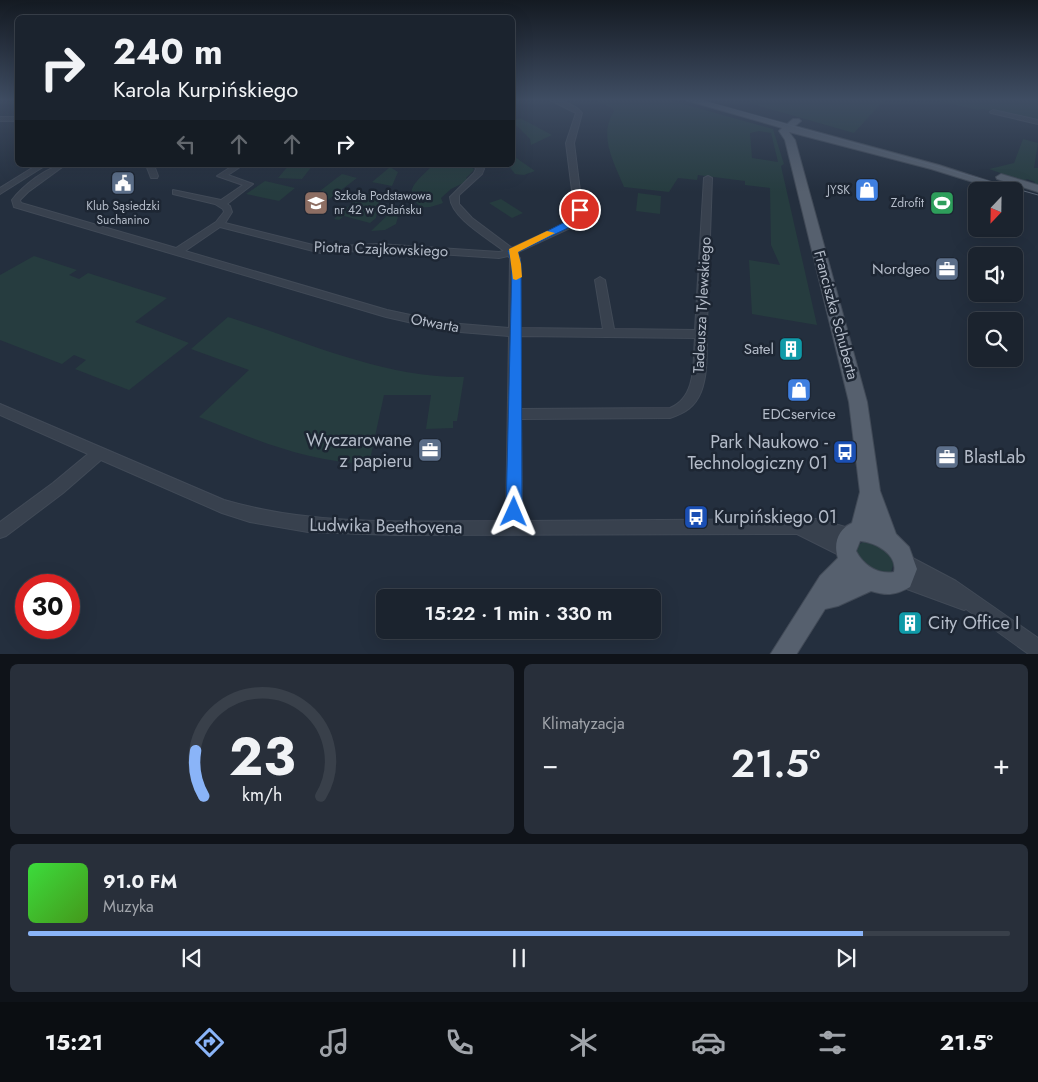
<!DOCTYPE html>
<html lang="pl">
<meta charset="utf-8">
<style>
body{margin:0;font-family:Jost,sans-serif;background:#282f3a;color:#f1f3f6;height:100vh;display:flex;flex-direction:column;font-size:19px;white-space:nowrap}
*{box-sizing:border-box;margin:0}
p{font-size:16px;color:#a0a4aa}
.icon{flex:none;width:28px;height:28px;fill:none;stroke:currentColor;stroke-width:2;stroke-linecap:round;stroke-linejoin:round}
.map{position:relative;height:654px;overflow:hidden}
.panel{display:flex;flex-direction:column;gap:10px;padding:10px;background:#0f1319;flex:1}
.panel>*{flex:none}
.banner{position:absolute;left:15px;top:15px;width:500px;height:152px;border-radius:8px;box-shadow:0 5px 20px #0002,0 0 0 1px #39404a;background:#1b232e;color:#f1f3f6;overflow:hidden}
.needle{width:32px;rotate:202deg}
.controls{position:absolute;left:968px;top:182px;display:grid;gap:10px}
.controls a{display:grid;place-items:center;width:55px;height:55px;border-radius:8px;background:#1b232e;box-shadow:0 5px 20px #0002,0 0 0 1px #39404a;font-size:25px}
.speed{position:absolute;left:15px;top:574px;display:flex;gap:10px;font-size:25px;font-weight:700;text-align:center}
.speed>*{display:grid;place-content:center;width:65px;height:65px;border-radius:50%;background:#1b232e;box-shadow:0 5px 20px #0002,0 0 0 1px #39404a;line-height:1}
.speed .limit{border:8px solid #d22;background:#fff;color:#111}
.pin{position:absolute;display:grid;place-items:center;width:42px;height:42px;color:#fff;margin:-21px;border:2px solid #fff;border-radius:50%;box-shadow:0 1px 5px #0007}
.me{position:absolute;width:55px;margin:-28px;rotate:1deg;stroke-linejoin:round;filter:drop-shadow(0 0 4px #0008)}
.turn{display:flex;align-items:center;gap:18px;height:105px;padding:0 15px;font-size:22px}
.turn .icon{width:65px;height:65px;stroke-width:2.5}
.turn b{display:block;font-size:35px;line-height:42px}
.lanes{display:flex;align-items:center;height:48px;padding:0 15px;background:#0003;justify-content:center;gap:25px;direction:ltr}
.lanes .off{opacity:.35}
.big{font-size:38px;font-weight:600;line-height:1.1}
.panel .card{flex:1;display:flex;flex-direction:column;justify-content:center;gap:8px;min-width:0;padding:0 18px;border-radius:8px;background:#282f3a}
.panel .dial{align-items:center;gap:0}
.dial svg{height:130px;overflow:visible;fill:none;stroke:#39404a;stroke-width:7;stroke-linecap:round;text-anchor:middle}
.dial text{fill:#f1f3f6;stroke:none}
.song{display:flex;align-items:center;gap:15px}
.cover{width:60px;height:60px;border-radius:8px;background:linear-gradient(135deg,hsl(120 70% 55%),hsl(100 70% 35%))}
.played{height:5px;border-radius:2px;background:linear-gradient(90deg,#8ab4f8 85%,#39404a 85%)}
.keys{display:flex;justify-content:space-around;direction:ltr}
.heat{display:flex;justify-content:space-between;align-items:center;font-size:28px;direction:ltr}
.panel .tiles{flex:1;display:grid;gap:10px;grid-template-columns:1fr 1fr}
.card:last-child{grid-column:span 2}
.trip{position:absolute;left:376px;top:589px;width:285px;height:50px;border-radius:8px;background:#1b232e;box-shadow:0 5px 20px #0002,0 0 0 1px #39404a;font-weight:600;line-height:50px;text-align:center}
.tab-bar{display:flex;height:80px;justify-content:space-around;align-items:center;background:#0b0e12;color:#a0a4aa}
.tab-bar .icon{width:35px;height:35px}
.tab-bar .active{color:#8ab4f8}
.tab-bar b{font-size:22px;color:#f1f3f6}
.map>svg:first-child{display:block}
</style>
<div class="map">
<svg width="1038" height="655" viewBox="0 0 1038 655">
<rect width="100%" height="100%" fill="#242f3e"/>
<!-- green -->
<path fill="#263c3f" fill-rule="evenodd" d="M596,100H669L773,129L784,164L781,166L817,325L752,314L749,260L780,265L771,245L770,188L745,185V181L698,175L697,180L678,178L669,192L624,187C614,162 598,136 614,111L612,108ZM759,131L771,133L778,162L752,158L750,133Z
M751,100H884L854,133L749,103Z
M935,100H1038V121L983,109L977,110Z
M520,118L552,135L531,145L530,139L517,126H513V120Z
M1023,139L1038,143L1034,168H1038V186L1032,184L1035,182L1027,179L1023,181L989,169L1014,163Z
M515,157L535,171L524,175L515,174L508,165H512L513,158Z
M289,165H313L302,179L278,178Z
M428,165H471L474,170L466,178L469,180L451,189L441,198L443,203C433,206 422,212 415,201C413,198 411,193 412,189C415,181 424,174 430,168Z
M390,167L398,172L392,186L372,182Z
M342,174L357,178L328,200L312,197Z
M265,181L295,188L279,201L246,194Z
M363,193L380,197L376,218L370,223L344,216L339,220L334,219Z
M638,193L661,196L660,214L636,211Z
M501,199L523,213L512,218L489,203Z
M392,211L398,217L396,224L385,230L371,231Z
M34,256L77,270L69,275L79,279L88,273L167,298L135,322L189,343L129,390L75,369L86,360L74,355L62,364L0,340V275Z
M228,317C305,341 382,378 464,377L457,421H453V428L426,429L431,395H384L369,464C304,461 259,441 199,417L249,370L191,349Z
M865,541L883,546L894,562L891,572L889,574L867,569L856,550L858,545Z"/>
<g fill="none" stroke-linecap="round" stroke-linejoin="round">
<defs>
<path id="minor" d="M550,100C561,100 575,104 582,113L574,143L583,215L570,228L516,253L520,258V328L603,329L595,280L600,277L605,280L614,329L695,330L704,178L708,176L712,178C710,227 709,275 707,324C706,345 709,371 701,392C695,407 685,413 670,418L521,419L522,521L817,519L856,530L858,535L856,540L850,542L839,539L851,545L853,550L851,555L845,558L797,534L395,535L308,532L250,522L222,513L101,460L63,493L6,536L0,538V522L53,483L88,454L0,415V404L224,500C316,527 412,521 506,521L509,336L448,331L386,317L14,207L12,200C22,187 48,165 65,165L28,192L20,200L21,203L176,248L216,222L224,212L223,209L215,204L173,194V190L221,200L243,185L217,176L234,165H243L228,175L253,184L227,204L230,206L232,212L225,223L321,247L378,244L499,252L504,251C488,238 451,218 450,197L474,173L476,169L474,165H482L484,169L482,174L459,195V204L472,218L512,248L564,224L575,214L566,143L576,113ZM220,227L321,253L378,250L499,258L508,256L510,258L509,328L448,323L387,310L185,251ZM520,336L695,338C693,362 697,397 670,408L521,409Z
M993,110L1038,120V124L991,113L990,112Z
M0,117H18V121H0Z
M37,165H46L0,194V188Z
M146,165H154L158,176L157,178H151Z
M905,554L956,581L1038,638V655H1030L966,609L964,610L896,585L894,579L896,573L902,571L909,573L899,568L897,562L899,556Z"/>
<path id="major" d="M685,100H699L787,124L793,119H799L801,121L795,126L939,165L1019,191L1014,194V191H1002L931,169L789,132L795,140L867,402L880,491L896,534L909,547L917,569L910,587C896,595 887,596 871,591L838,606L825,609L796,655H770L820,576L838,558C833,544 838,529 852,523L860,492L849,402L785,140L779,131L782,128ZM860,541C875,542 898,554 894,572C878,575 863,565 856,551Z
M1001,174L1038,185V192L997,179L996,177Z"/>
</defs>
<!-- minor casing -->
<use href="#minor" stroke="#414a57" stroke-width="2"/>
<!-- major casing -->
<use href="#major" stroke="#414a57" stroke-width="2"/>
<!-- minor -->
<use href="#minor" fill="#38414e" fill-rule="evenodd"/>
<!-- major -->
<use href="#major" fill="#56606e" fill-rule="evenodd"/>
<!-- tram -->
<path stroke="#5a6575" stroke-width="1" d="M700,100L1038,195"/>
</g>
<!-- sky -->
<linearGradient id="sky" x2="0" y2="1"><stop stop-color="#141a22"/><stop offset="0.52" stop-color="#3f4d63"/><stop offset="1" stop-color="#3f4d63" stop-opacity="0"/></linearGradient>
<rect width="1038" height="192" fill="url(#sky)"/>
<!-- route -->
<path fill="#1a73e8" stroke="#114b97" d="M580,208L584,210L580,220L574,225L518,252L521,264L522,512L519,517L514,519L508,517L506,512L512,264L508,251L567,221L573,217L577,209Z"/>
<!-- slow -->
<path fill="#f59e0b" d="M547,231L555,233L518,252L521,264L522,277L516,280L513,279L509,249Z"/>
<!-- icons -->
<defs>
<symbol id="civic-square" viewBox="-11 -11 22 22"><rect x="-9" y="-9" width="18" height="18" rx="4" fill="#5c6f8a" stroke="#1d2633"/><path d="M-.6-6.5H3V-4.5H.6V-3L4-1V1h2V6H-6V1h2V-1L-.6-3ZM-1.2 2.5V6h2.4V2.5Z" fill="#fff"/></symbol>
<symbol id="shop-square" viewBox="-11 -11 22 22"><rect x="-9" y="-9" width="18" height="18" rx="4" fill="#3f7fe0" stroke="#1d2633"/><path d="M-5-2.5h2.3a2.7 3.5 0 0 1 5.4 0H5L5.5 6h-11ZM-1.5-2.5h3a1.5 2.3 0 0 0-3 0Z" fill="#fff"/></symbol>
<symbol id="school-square" viewBox="-11 -11 22 22"><rect x="-9" y="-9" width="18" height="18" rx="4" fill="#8d6e63" stroke="#1d2633"/><path d="M0-5L7-2L0 1L-7-2ZM-4 1L0 2.5L4 1V4Q0 6-4 4Z" fill="#fff"/></symbol>
<symbol id="stadium-square" viewBox="-11 -11 22 22"><rect x="-9" y="-9" width="18" height="18" rx="4" fill="#2e9e5b" stroke="#1d2633"/><path d="M0-5a6.5 5 0 1 0 0 10a6.5 5 0 1 0 0-10ZM-3.5-1.8h7v3.6h-7Z" fill="#fff"/></symbol>
<symbol id="office-square" viewBox="-11 -11 22 22"><rect x="-9" y="-9" width="18" height="18" rx="4" fill="#5c6f8a" stroke="#1d2633"/><path d="M-6-3h4V-5.5h4V-3h4V5H-6ZM-1-4.5V-3h2v-1.5ZM-6 0V1H6V0Z" fill="#fff"/></symbol>
<symbol id="building-square" viewBox="-11 -11 22 22"><rect x="-9" y="-9" width="18" height="18" rx="4" fill="#0f9aa8" stroke="#1d2633"/><path d="M-4-6H4V6H1V3H-1V6H-4ZM-2.5-4.3h1.7v1.8h-1.7ZM.8-4.3h1.7v1.8H.8ZM-2.5-1h1.7V.8h-1.7ZM.8-1h1.7V.8H.8Z" fill="#fff"/></symbol>
<symbol id="bus-square" viewBox="-11 -11 22 22"><rect x="-9" y="-9" width="18" height="18" rx="4" fill="#1a4fb4" stroke="#1d2633"/><path d="M-5-6H5V4H4V6H2V4H-2V6H-4V4H-5ZM-3.5-4V0h7V-4ZM-3.5 1.2v1.5H-2V1.2ZM2 1.2v1.5H3.5V1.2Z" fill="#fff"/></symbol>
</defs>
<g fill-rule="evenodd">
<use href="#civic-square" x="109" y="169" width="28" height="28"/>
<use href="#shop-square" x="853" y="176" width="28" height="28"/>
<use href="#school-square" x="302" y="189" width="28" height="28"/>
<use href="#stadium-square" x="928" y="189" width="28" height="28"/>
<use href="#office-square" x="933" y="255" width="28" height="28"/>
<use href="#building-square" x="777" y="335" width="28" height="28"/>
<use href="#shop-square" x="785" y="376" width="28" height="28"/>
<use href="#office-square" x="416" y="436" width="28" height="28"/>
<use href="#bus-square" x="831" y="438" width="28" height="28"/>
<use href="#office-square" x="933" y="443" width="28" height="28"/>
<use href="#bus-square" x="682" y="503" width="28" height="28"/>
<use href="#building-square" x="896" y="609" width="28" height="28"/>
</g>
<g text-anchor="middle" dominant-baseline="central" stroke-width="5" stroke-linejoin="round" paint-order="stroke">
<!-- far-poi labels -->
<g font-size="12" fill="#b4bcc9" stroke="#1d2633" text-anchor="end">
<text x="850" y="190">JYSK</text>
<text x="334" y="196" text-anchor="start">Szkoła Podstawowa<tspan x="334" dy="14">nr 42 w Gdańsku</tspan></text>
<text x="924" y="203">Zdrofit</text>
<text x="123" y="206" text-anchor="middle">Klub Sąsiedzki<tspan x="123" dy="14">Suchanino</tspan></text>
</g>
<!-- street labels -->
<g font-size="15" fill="#b4bcc9" stroke="#1d2633">
<text transform="translate(381 249) rotate(2)">Piotra Czajkowskiego</text>
<text transform="translate(702 305) rotate(-87)">Tadeusza Tylewskiego</text>
<text transform="translate(836 315) rotate(75)">Franciszka Schuberta</text>
<text transform="translate(435 323) rotate(10)">Otwarta</text>
</g>
<!-- poi labels -->
<g font-size="15" fill="#b4bcc9" stroke="#1d2633" text-anchor="end">
<text x="930" y="269">Nordgeo</text>
<text x="774" y="349">Satel</text>
<text x="799" y="414" text-anchor="middle">EDCservice</text>
</g>
<!-- near-poi labels -->
<g font-size="18" fill="#b4bcc9" stroke="#1d2633" text-anchor="start">
<text x="412" y="440" text-anchor="end">Wyczarowane<tspan x="412" dy="21">z papieru</tspan></text>
<text x="828" y="442" text-anchor="end">Park Naukowo -<tspan x="828" dy="21">Technologiczny 01</tspan></text>
<text x="964" y="457">BlastLab</text>
<text x="714" y="517">Kurpińskiego 01</text>
<text x="928" y="623">City Office I</text>
</g>
<!-- near-street labels -->
<g font-size="18" fill="#b4bcc9" stroke="#1d2633">
<text transform="translate(386 526) rotate(1)">Ludwika Beethovena</text>
</g>
</g>
</svg>
<div class="controls">
<a><svg class="needle" viewBox="-14 -14 28 28"><path d="M0-13l5 13h-10z" fill="#e53935"/><path d="M0 13l5-13h-10z" fill="#a0a4aa"/></svg></a>
<a><svg class="icon" aria-label="sound" viewBox="0 0 24 24"><path d="M4 9h4l5-4v14l-5-4H4zM17 9q2 3 0 6"/></svg></a>
<a><svg class="icon" aria-label="search" viewBox="0 0 24 24"><circle cx="10" cy="10" r="6"/><path d="M15 15l6 6"/></svg></a>
</div>
<div class="speed"><div class="limit">30</div></div>
<div class="pin" style="left:580px;top:210px;background:#d93025"><svg class="icon" aria-label="arrive" viewBox="0 0 24 24"><path d="M6 21V4h12l-3 4 3 4H6"/></svg></div>
<svg class="me" style="left:514px;top:512px" viewBox="-20 -20 40 40"><path d="M0-17L14 15 0 8-14 15z" fill="#1a73e8" stroke="#fff" stroke-width="4"/></svg>
<div class="trip">15:22 · 1 min · 330 m</div>
<div class="banner">
<div class="turn"><svg class="icon" aria-label="right" viewBox="0 0 24 24"><path d="M7 20v-9h11M14 6l5 5-5 5"/></svg><div><b>240 m</b>Karola Kurpińskiego</div></div>
<div class="lanes"><svg class="icon off" aria-label="left" viewBox="0 0 24 24"><path d="M17 20v-9H6M10 6l-5 5 5 5"/></svg><svg class="icon off" aria-label="ahead" viewBox="0 0 24 24"><path d="M12 20V5M6 11l6-6 6 6"/></svg><svg class="icon off" aria-label="ahead" viewBox="0 0 24 24"><path d="M12 20V5M6 11l6-6 6 6"/></svg><svg class="icon" aria-label="right" viewBox="0 0 24 24"><path d="M7 20v-9h11M14 6l5 5-5 5"/></svg></div>
</div>
</div>
<section class="panel">
<div class="tiles">
<div class="card dial"><svg viewBox="0 0 100 80">
<path d="M14 69A42 42 0 1 1 86 69"/>
<path d="M14 69A42 42 0 0 1 9 41" stroke="#8ab4f8"/>
<text x="50" y="56" font-size="32" font-weight="700">23</text>
<text x="50" y="72" font-size="11">km/h</text>
</svg></div>
<div class="card"><p>Klimatyzacja</p>
<div class="heat"><a>−</a><b class="big">21.5°</b><a>+</a></div>
</div>
<div class="card">
<div class="song"><i class="cover"></i><div><b>91.0 FM</b><p>Muzyka</p></div></div>
<div class="played"></div>
<div class="keys"><svg class="icon" aria-label="previous" viewBox="0 0 24 24"><path d="M18 5L8 12l10 7zM5 5v14"/></svg><svg class="icon" aria-label="pause" viewBox="0 0 24 24"><path d="M8 5v14M16 5v14"/></svg><svg class="icon" aria-label="next" viewBox="0 0 24 24"><path d="M6 5l10 7-10 7zM19 5v14"/></svg></div>
</div>
</div>
</section>
<nav class="tab-bar">
<b>15:21</b>
<svg class="icon active" aria-label="directions" viewBox="0 0 24 24"><path d="M12 3l9 9-9 9-9-9zM9 14v-3h6M13 9l2 2-2 2"/></svg>
<svg class="icon" aria-label="music" viewBox="0 0 24 24"><path d="M9 18V5l10-2v13"/><circle cx="6" cy="18" r="3"/><circle cx="16" cy="16" r="3"/></svg>
<svg class="icon" aria-label="phone" viewBox="0 0 24 24"><path d="M5 4h4l2 5-3 2q2 4 5 5l2-3 5 2v4C11 20 4 13 5 4z"/></svg>
<svg class="icon" aria-label="climate" viewBox="0 0 24 24"><path d="M12 3v18M4 7l16 10M4 17L20 7"/></svg>
<svg class="icon" aria-label="car" viewBox="0 0 24 24"><path d="M5 17H2v-5l4-1 3-4h7l3 4 3 1v5h-3M9 17h6M6 11h13"/><circle cx="7" cy="17" r="2"/><circle cx="17" cy="17" r="2"/></svg>
<svg class="icon" aria-label="filters" viewBox="0 0 24 24"><path d="M4 7h16M4 17h16"/><circle cx="9" cy="7" r="2"/><circle cx="15" cy="17" r="2"/></svg>
<b>21.5°</b>
</nav>
